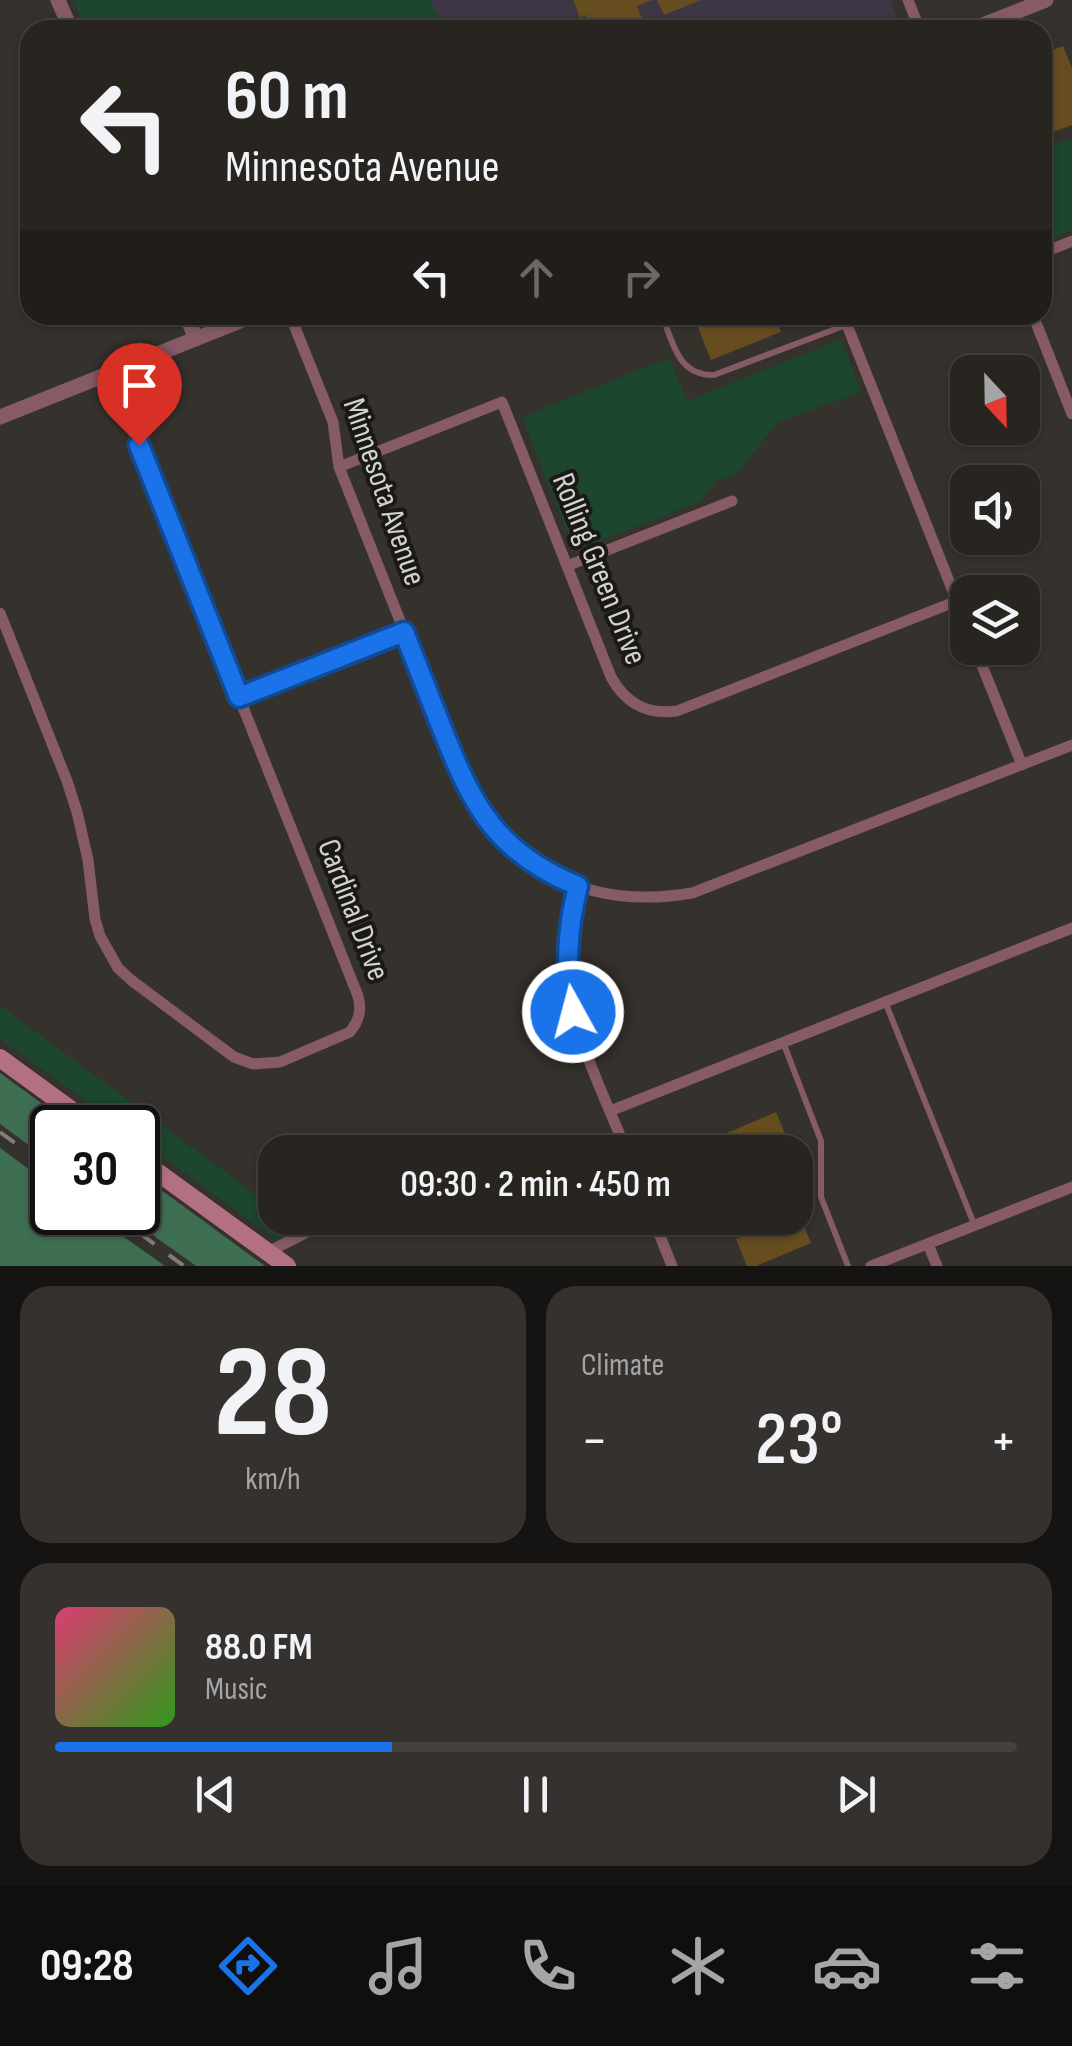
<!DOCTYPE html>
<meta charset="utf-8">
<style>
body{margin:0;font-family:"Sofia Sans Condensed",sans-serif;background:#34312e;color:#f1f3f6;height:100vh;display:flex;flex-direction:column;font-size:38px;white-space:nowrap}
*{box-sizing:border-box;margin:0}
p{font-size:32px;color:#a5a5a5}
.icon{flex:none;width:55px;height:55px;fill:none;stroke:currentColor;stroke-width:2;stroke-linecap:round;stroke-linejoin:round}
.map{position:relative;height:1266px;overflow:hidden}
.drawer{display:flex;flex-direction:column;gap:20px;padding:20px;background:#161412;flex:1}
.drawer>*{flex:none}
.hud{position:absolute;left:20px;top:20px;width:1032px;height:305px;border-radius:30px;box-shadow:0 2px 8px #0004,0 0 0 2px #44423f;background:#282521;color:#f1f3f6;overflow:hidden}
.needle{width:65px;rotate:158deg}
.buttons{position:absolute;left:950px;top:355px;display:grid;gap:20px}
.buttons a{display:grid;place-items:center;width:90px;height:90px;border-radius:20px;background:#282521;box-shadow:0 2px 8px #0004,0 0 0 2px #44423f;font-size:50px}
.speed{position:absolute;left:30px;top:1105px;display:flex;gap:20px;font-size:50px;font-weight:700;text-align:center}
.speed>*{display:grid;place-content:center;width:130px;height:130px;border-radius:50%;background:#282521;box-shadow:0 2px 8px #0004,0 0 0 2px #44423f;line-height:1}
.speed .limit{border:5px solid #111;border-radius:15px;background:#fff;color:#111}
.pin{position:absolute;display:grid;place-items:center;width:85px;height:85px;color:#fff;margin:-102px -42px;border-radius:50% 50% 50% 0;rotate:-45deg;box-shadow:0 0 10px #0007}
.pin .icon{rotate:45deg}
.me{position:absolute;width:110px;margin:-55px;rotate:353deg;stroke-linejoin:round;filter:drop-shadow(0 0 8px #0008)}
.turn{display:flex;align-items:center;gap:35px;height:210px;padding:0 40px;font-size:45px}
.turn .icon{width:130px;height:130px;stroke-width:2.5}
.turn b{display:block;font-size:70px;line-height:85px}
.lanes{display:flex;align-items:center;height:95px;padding:0 40px;background:#0003;justify-content:center;gap:50px;direction:ltr}
.lanes .off{opacity:.35}
.big{font-size:75px;font-weight:600;line-height:1.1}
.drawer .card{flex:1;display:flex;flex-direction:column;justify-content:center;gap:15px;min-width:0;padding:0 35px;border-radius:30px;background:#34312e}
.drawer .dial{align-items:center;gap:0}
.dial b{font-size:130px;line-height:1}
.song{display:flex;align-items:center;gap:30px}
.cover{width:120px;height:120px;border-radius:15px;background:linear-gradient(135deg,hsl(340 70% 55%),hsl(110 70% 35%))}
.played{height:10px;border-radius:5px;background:linear-gradient(90deg,#1a73e8 35%,#44423f 35%)}
.keys{display:flex;justify-content:space-around;direction:ltr}
.heat{display:flex;justify-content:space-between;align-items:center;font-size:55px;direction:ltr}
.drawer .tiles{flex:1;display:grid;gap:20px;grid-template-columns:1fr 1fr}
.card:last-child{grid-column:span 2}
.trip{position:absolute;left:258px;top:1135px;width:555px;height:100px;border-radius:30px;background:#282521;box-shadow:0 2px 8px #0004,0 0 0 2px #44423f;font-weight:600;line-height:100px;text-align:center}
.menu{display:flex;height:160px;justify-content:space-around;align-items:center;background:#100f0d;color:#a5a5a5}
.menu .icon{width:70px;height:70px}
.menu .active{color:#1a73e8}
.menu b{font-size:45px;color:#f1f3f6}
.map>svg:first-child{display:block}
</style>
<div class="map">
<svg width="1072" height="1266" viewBox="0 0 1072 1266">
<rect width="100%" height="100%" fill="#35312c"/>
<!-- education -->
<path fill="#3e3545" d="M431,0H891L902,30H443Z"/>
<!-- green -->
<path fill="#1c462e" d="M73,0H431L443,30H85Z
M1072,138V230L1043,242V149Z
M841,339L861,392L778,422L736,475L715,481L702,501L589,545L579,548L571,542L522,417L669,358L687,401Z
M0,1005L275,1209V1218H286L297,1226L278,1241L138,1139V1128L122,1127L0,1039Z"/>
<!-- forest -->
<path fill="#3f6f52" d="M0,1073L74,1127L52,1128V1162L0,1124Z
M0,1148L52,1186V1212L90,1213L165,1266H0Z
M138,1173L265,1266H196L122,1213L138,1212Z"/>
<!-- building -->
<path fill="#664d1f" d="M573,0H652L637,6L647,30H583L589,24L586,15L580,18Z
M657,0H701L664,15Z
M1063,46L1072,68V125L1042,136V54Z
M693,315H775L781,332L711,360Z
M776,1112L791,1148L780,1152H736L727,1133Z
M795,1189L802,1206L797,1209L811,1243L756,1266H747L736,1239L747,1235L740,1218H795Z"/>
<g fill="none" stroke-linecap="round" stroke-linejoin="round">
<!-- service -->
<path stroke="#865b66" stroke-width="6" d="M662,315C673,343 678,376 714,375L846,325
M886,1004L974,1224
M783,1042L821,1141V1197L848,1266"/>
<!-- minor -->
<path stroke="#865b66" stroke-width="11" d="M908,0L920,30
M1042,253L1072,241
M290,315L333,422L339,467L460,772C506,869 586,911 692,893L1072,745
M843,315L968,629
M1033,315L1072,414
M339,467L502,402L611,677C626,704 647,715 677,711L957,601
M567,566L732,501
M0,613L67,781L77,812L88,860L95,919L100,936L118,968L131,980L234,1057L253,1064L280,1062L350,1032C359,1020 362,1011 358,996L110,373
M975,648L1022,765
M239,697L404,631
M579,887C549,992 588,1057 627,1152
M610,1111L1072,928
M653,1218L672,1266
M928,1244L937,1266
M268,1252L313,1229L340,1218
M871,1266L1072,1187"/>
<!-- tertiary -->
<path stroke="#865b66" stroke-width="15" d="M58,0L71,30
M970,30L1046,0
M186,315L196,339
M0,417L255,315"/>
<!-- secondary -->
<path stroke="#b47083" stroke-width="18" d="M0,1058L96,1128
M138,1158L287,1266"/>
<!-- rail -->
<path stroke="#817e79" stroke-width="4" stroke-dasharray="18 18" stroke-linecap="butt" d="M0,1132L52,1170
M111,1212L184,1266"/>
</g>
<g fill="none" stroke-linecap="round" stroke-linejoin="round">
<defs>
<path id="route" d="M139,445L239,697L404,632C416,663 429,695 441,726C472,805 496,853 578,886C567,930 565,968 573,1012"/>
</defs>
<!-- route casing -->
<use href="#route" stroke="#114b97" stroke-width="25"/>
<!-- route -->
<use href="#route" stroke="#1a73e8" stroke-width="18"/>
</g>
<g text-anchor="middle" dominant-baseline="central" stroke-width="8" stroke-linejoin="round" paint-order="stroke">
<!-- street labels -->
<g font-size="32" fill="#d3d1cd" stroke="#1b1917">
<text transform="translate(384 492) rotate(71)">Minnesota Avenue</text>
<text transform="translate(599 569) rotate(68)">Rolling Green Drive</text>
<text transform="translate(353 910) rotate(69)">Cardinal Drive</text>
</g>
</g>
</svg>
<div class="buttons">
<a><svg class="needle" viewBox="-14 -14 28 28"><path d="M0-13l5 13h-10z" fill="#e53935"/><path d="M0 13l5-13h-10z" fill="#a5a5a5"/></svg></a>
<a><svg class="icon" aria-label="sound" viewBox="0 0 24 24"><path d="M4 9h4l5-4v14l-5-4H4zM17 9q2 3 0 6"/></svg></a>
<a><svg class="icon" aria-label="layers" viewBox="0 0 24 24"><path d="M12 4l9 5-9 5-9-5zM3 14l9 5 9-5"/></svg></a>
</div>
<div class="speed"><div class="limit">30</div></div>
<div class="pin" style="left:139px;top:445px;background:#d93025"><svg class="icon" aria-label="arrive" viewBox="0 0 24 24"><path d="M6 21V4h12l-3 4 3 4H6"/></svg></div>
<svg class="me" style="left:573px;top:1012px" viewBox="-20 -20 40 40"><circle r="17" fill="#1a73e8" stroke="#fff" stroke-width="3"/><path d="M0-11L8 9 0 5-8 9z" fill="#fff"/></svg>
<div class="trip">09:30 · 2 min · 450 m</div>
<div class="hud">
<div class="turn"><svg class="icon" aria-label="left" viewBox="0 0 24 24"><path d="M17 20v-9H6M10 6l-5 5 5 5"/></svg><div><b>60 m</b>Minnesota Avenue</div></div>
<div class="lanes"><svg class="icon" aria-label="left" viewBox="0 0 24 24"><path d="M17 20v-9H6M10 6l-5 5 5 5"/></svg><svg class="icon off" aria-label="ahead" viewBox="0 0 24 24"><path d="M12 20V5M6 11l6-6 6 6"/></svg><svg class="icon off" aria-label="right" viewBox="0 0 24 24"><path d="M7 20v-9h11M14 6l5 5-5 5"/></svg></div>
</div>
</div>
<section class="drawer">
<div class="tiles">
<div class="card dial"><b>28</b><p>km/h</p></div>
<div class="card"><p>Climate</p>
<div class="heat"><a>−</a><b class="big">23°</b><a>+</a></div>
</div>
<div class="card">
<div class="song"><i class="cover"></i><div><b>88.0 FM</b><p>Music</p></div></div>
<div class="played"></div>
<div class="keys"><svg class="icon" aria-label="previous" viewBox="0 0 24 24"><path d="M18 5L8 12l10 7zM5 5v14"/></svg><svg class="icon" aria-label="pause" viewBox="0 0 24 24"><path d="M8 5v14M16 5v14"/></svg><svg class="icon" aria-label="next" viewBox="0 0 24 24"><path d="M6 5l10 7-10 7zM19 5v14"/></svg></div>
</div>
</div>
</section>
<nav class="menu">
<b>09:28</b>
<svg class="icon active" aria-label="directions" viewBox="0 0 24 24"><path d="M12 3l9 9-9 9-9-9zM9 14v-3h6M13 9l2 2-2 2"/></svg>
<svg class="icon" aria-label="music" viewBox="0 0 24 24"><path d="M9 18V5l10-2v13"/><circle cx="6" cy="18" r="3"/><circle cx="16" cy="16" r="3"/></svg>
<svg class="icon" aria-label="phone" viewBox="0 0 24 24"><path d="M5 4h4l2 5-3 2q2 4 5 5l2-3 5 2v4C11 20 4 13 5 4z"/></svg>
<svg class="icon" aria-label="climate" viewBox="0 0 24 24"><path d="M12 3v18M4 7l16 10M4 17L20 7"/></svg>
<svg class="icon" aria-label="car" viewBox="0 0 24 24"><path d="M5 17H2v-5l4-1 3-4h7l3 4 3 1v5h-3M9 17h6M6 11h13"/><circle cx="7" cy="17" r="2"/><circle cx="17" cy="17" r="2"/></svg>
<svg class="icon" aria-label="filters" viewBox="0 0 24 24"><path d="M4 7h16M4 17h16"/><circle cx="9" cy="7" r="2"/><circle cx="15" cy="17" r="2"/></svg>
</nav>
